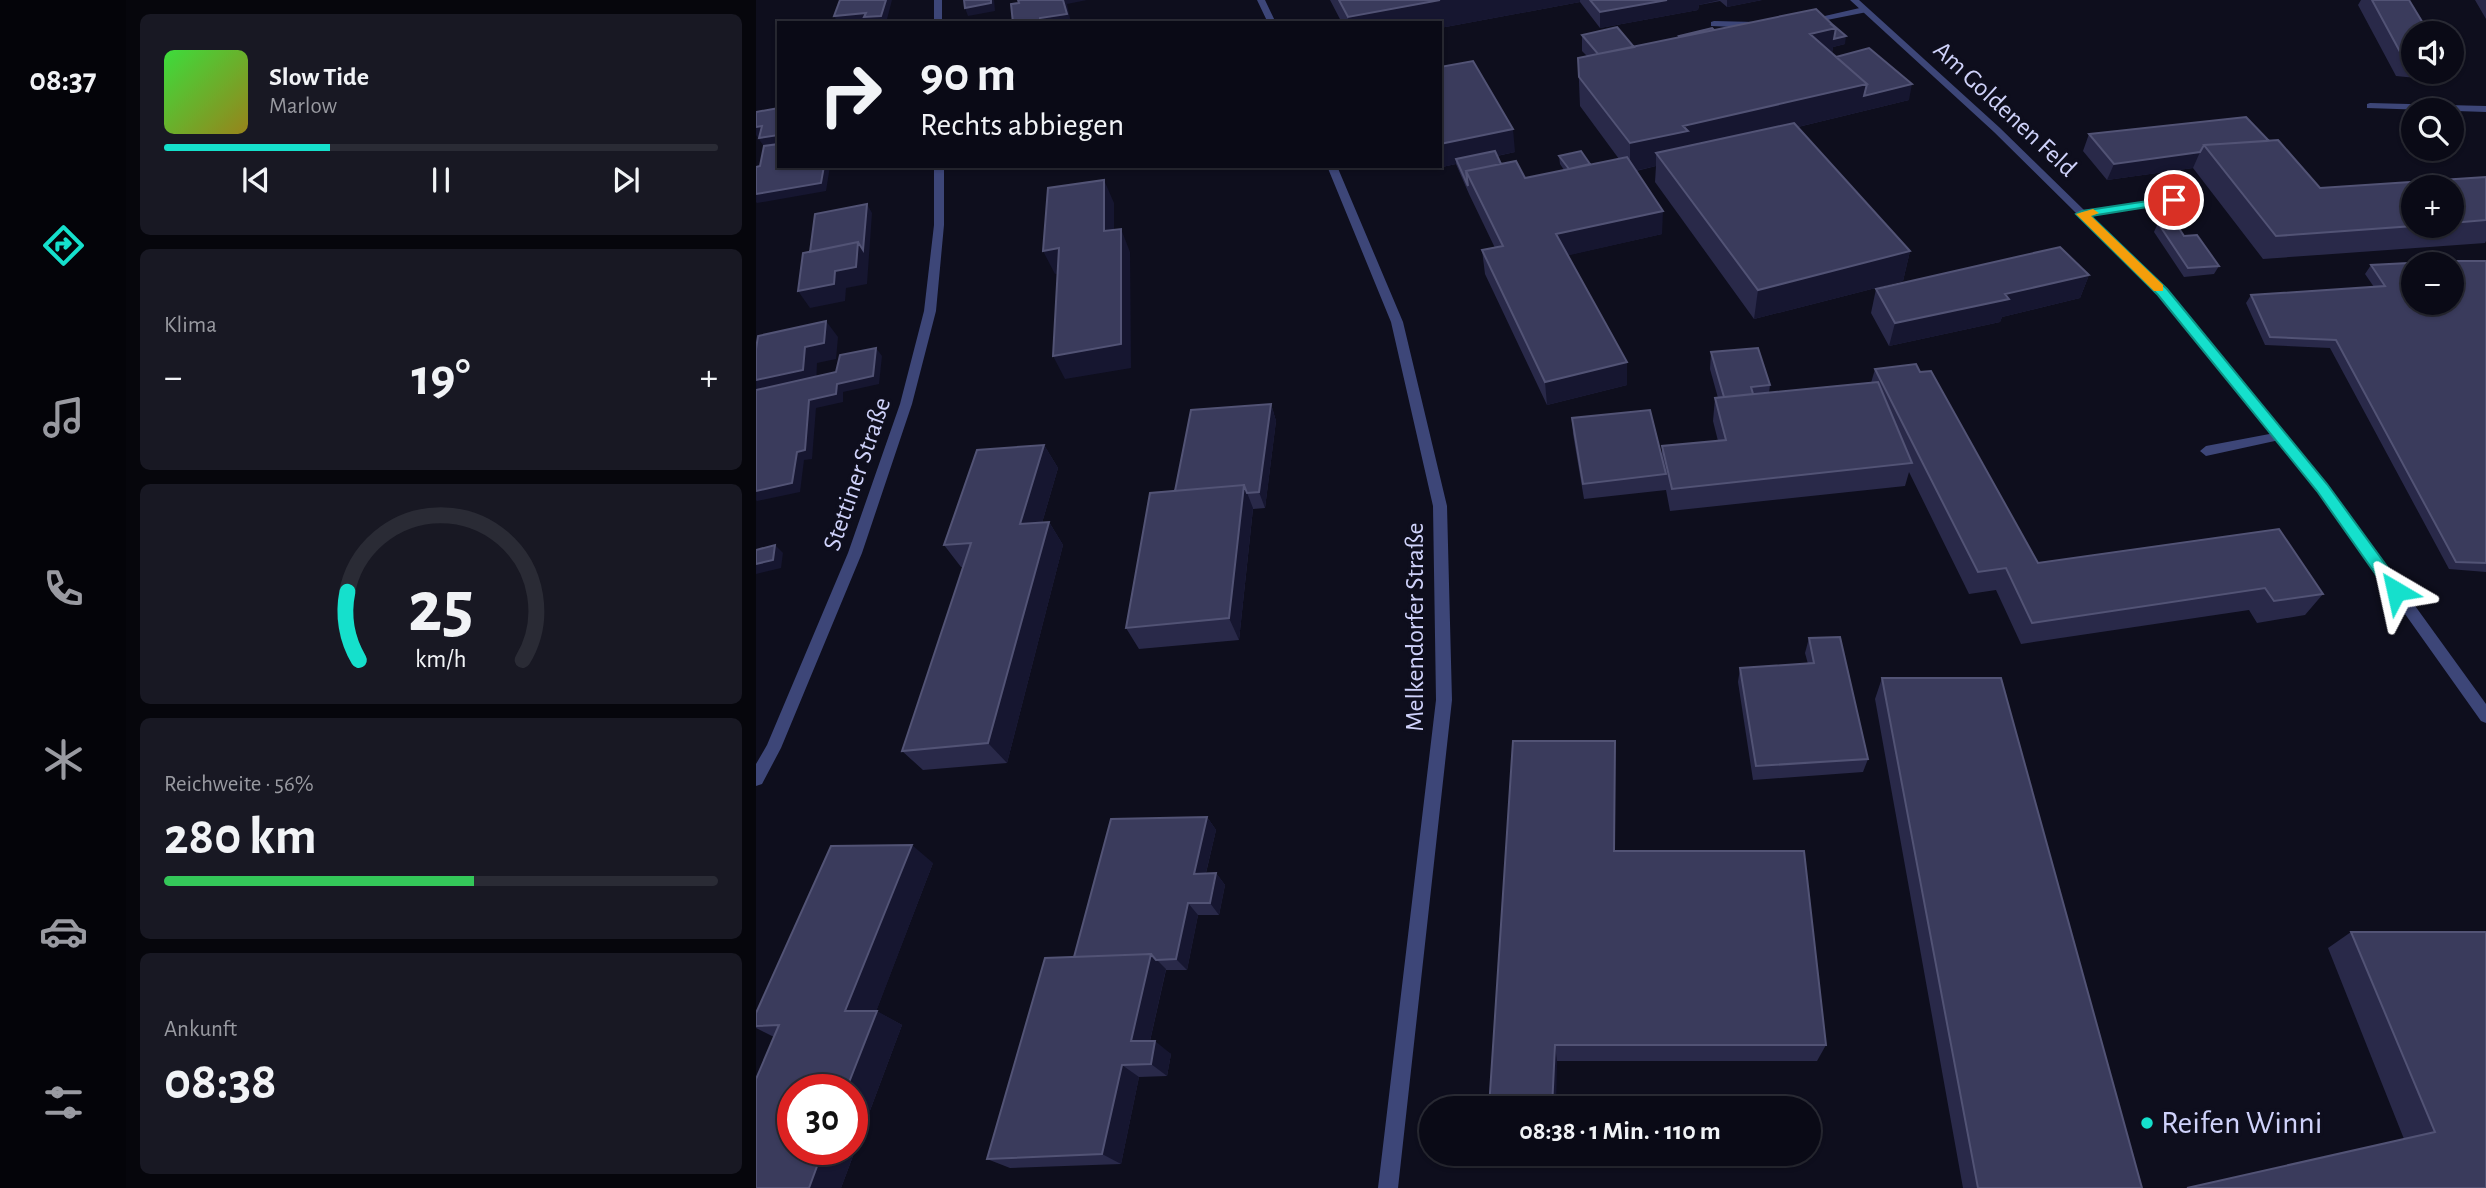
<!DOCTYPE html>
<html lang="de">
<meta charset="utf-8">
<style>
body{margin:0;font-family:"Alegreya Sans",sans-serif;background:#181823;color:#f1f3f6;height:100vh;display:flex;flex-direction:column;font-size:26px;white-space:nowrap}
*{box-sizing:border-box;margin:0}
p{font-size:23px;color:#999aa1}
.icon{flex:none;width:38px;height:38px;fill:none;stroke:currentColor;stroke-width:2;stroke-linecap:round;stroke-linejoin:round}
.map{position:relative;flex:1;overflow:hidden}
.panel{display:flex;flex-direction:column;gap:14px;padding:14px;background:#06060c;width:630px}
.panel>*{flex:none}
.top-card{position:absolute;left:21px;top:21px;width:665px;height:147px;border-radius:0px;box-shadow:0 2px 5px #0004,0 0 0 2px #2a2b35;background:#0a0a16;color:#f1f3f6;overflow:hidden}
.controls{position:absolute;left:1645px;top:21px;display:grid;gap:14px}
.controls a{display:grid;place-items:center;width:63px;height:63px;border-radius:50%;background:#0a0a16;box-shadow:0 2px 5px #0004,0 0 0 2px #2a2b35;font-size:35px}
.speed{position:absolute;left:21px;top:1074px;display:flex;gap:14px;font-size:35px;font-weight:700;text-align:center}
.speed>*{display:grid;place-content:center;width:91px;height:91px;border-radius:50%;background:#0a0a16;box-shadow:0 2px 5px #0004,0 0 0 2px #2a2b35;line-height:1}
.speed .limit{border:10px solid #d22;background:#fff;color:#111}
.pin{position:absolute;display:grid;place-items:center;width:60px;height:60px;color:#fff;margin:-30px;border:4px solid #fff;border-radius:50%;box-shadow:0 2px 7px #0007}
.me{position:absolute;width:77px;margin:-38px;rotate:324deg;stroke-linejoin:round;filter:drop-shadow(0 0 5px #0008)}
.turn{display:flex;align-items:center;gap:24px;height:147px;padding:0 28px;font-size:32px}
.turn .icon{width:91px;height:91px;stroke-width:2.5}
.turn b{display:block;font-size:49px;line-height:60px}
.big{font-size:52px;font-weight:600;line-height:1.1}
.panel .widget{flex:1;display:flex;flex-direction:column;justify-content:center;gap:10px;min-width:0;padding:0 24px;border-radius:10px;background:#181823}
.panel .dial{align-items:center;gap:0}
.dial svg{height:182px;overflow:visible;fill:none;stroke:#2a2b35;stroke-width:7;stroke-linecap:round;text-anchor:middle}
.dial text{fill:#f1f3f6;stroke:none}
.song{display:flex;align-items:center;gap:21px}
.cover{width:84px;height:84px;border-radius:10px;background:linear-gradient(135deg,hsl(120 70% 55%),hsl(50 70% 35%))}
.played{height:7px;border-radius:4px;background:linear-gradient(90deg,#15e0cc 30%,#2a2b35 30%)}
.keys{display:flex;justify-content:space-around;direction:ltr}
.heat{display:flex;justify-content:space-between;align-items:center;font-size:38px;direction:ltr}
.charge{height:10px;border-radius:5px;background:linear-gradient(90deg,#34c759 56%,#2a2b35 0)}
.trip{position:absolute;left:663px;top:1096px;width:402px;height:70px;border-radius:35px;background:#0a0a16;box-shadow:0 2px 5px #0004,0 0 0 2px #2a2b35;font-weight:600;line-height:70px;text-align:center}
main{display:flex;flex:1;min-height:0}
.tabs{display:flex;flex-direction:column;width:126px;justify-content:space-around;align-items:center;background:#040409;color:#999aa1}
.tabs .icon{width:49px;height:49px}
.tabs .on{color:#15e0cc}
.tabs b{font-size:32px;color:#f1f3f6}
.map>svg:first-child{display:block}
</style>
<main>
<nav class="tabs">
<b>08:37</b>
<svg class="icon on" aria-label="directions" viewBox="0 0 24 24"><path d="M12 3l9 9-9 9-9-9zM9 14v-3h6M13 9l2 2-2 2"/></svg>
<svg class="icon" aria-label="music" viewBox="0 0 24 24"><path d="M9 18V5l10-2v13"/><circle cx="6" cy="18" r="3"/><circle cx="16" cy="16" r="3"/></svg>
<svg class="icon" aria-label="phone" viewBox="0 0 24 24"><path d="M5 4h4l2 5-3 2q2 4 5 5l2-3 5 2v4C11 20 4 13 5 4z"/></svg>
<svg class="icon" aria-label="climate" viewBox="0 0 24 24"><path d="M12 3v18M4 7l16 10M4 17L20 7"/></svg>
<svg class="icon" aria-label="car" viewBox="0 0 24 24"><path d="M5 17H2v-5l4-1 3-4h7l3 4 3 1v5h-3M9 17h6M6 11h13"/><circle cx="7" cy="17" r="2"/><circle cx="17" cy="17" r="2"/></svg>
<svg class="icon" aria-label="filters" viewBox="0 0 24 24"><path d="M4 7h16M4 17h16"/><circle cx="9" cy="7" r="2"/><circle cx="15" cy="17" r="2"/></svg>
</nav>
<section class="panel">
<div class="widget">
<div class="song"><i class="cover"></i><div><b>Slow Tide</b><p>Marlow</p></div></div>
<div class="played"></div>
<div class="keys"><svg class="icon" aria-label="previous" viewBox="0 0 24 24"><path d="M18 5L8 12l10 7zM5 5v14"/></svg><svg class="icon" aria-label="pause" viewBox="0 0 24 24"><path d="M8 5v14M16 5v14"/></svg><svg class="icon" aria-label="next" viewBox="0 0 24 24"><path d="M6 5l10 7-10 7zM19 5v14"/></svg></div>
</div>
<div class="widget"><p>Klima</p>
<div class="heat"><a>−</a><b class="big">19°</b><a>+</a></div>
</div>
<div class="widget dial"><svg viewBox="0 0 100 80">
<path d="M14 69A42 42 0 1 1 86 69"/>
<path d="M14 69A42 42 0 0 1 9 39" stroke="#15e0cc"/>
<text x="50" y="56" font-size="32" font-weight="700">25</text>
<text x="50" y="72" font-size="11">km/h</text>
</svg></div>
<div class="widget"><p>Reichweite · 56%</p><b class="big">280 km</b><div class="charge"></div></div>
<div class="widget"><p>Ankunft</p><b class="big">08:38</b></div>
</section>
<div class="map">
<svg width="1730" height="1188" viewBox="0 0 1730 1188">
<rect width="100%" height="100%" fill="#0e0e1d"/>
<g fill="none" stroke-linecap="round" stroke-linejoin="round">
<!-- service -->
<path fill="#3d4678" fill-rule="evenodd" d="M1108,7L1112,10L1111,12L1051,24L1047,21Z
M958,21L1000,22L1004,25L1000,28L955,26V22Z
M1418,197L1423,200L1422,202L1326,217L1321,214L1326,211Z
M1524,432L1528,433L1530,436L1528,439L1450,456L1444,451L1450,446Z"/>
<!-- minor -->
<path fill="#3d4678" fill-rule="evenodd" d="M178,0H186V23H178Z
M1094,0H1103L1244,128L1410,290L1571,484L1730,704V723L1725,721L1561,490L1402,294L1238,132Z
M1614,103L1730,106V112L1611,108V104Z
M178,166H188V225L180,311L156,404L106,553L25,748L6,784L0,786V764L11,745L92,553L144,404L168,311L178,225Z"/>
<!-- tertiary -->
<path fill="#3d4678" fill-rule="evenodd" d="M501,0H509L520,23H512Z
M571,166H581L647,322L691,506L696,700L642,1188H622L680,700L677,506L635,322Z"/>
</g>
<!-- wall -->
<path fill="#292949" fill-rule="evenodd" d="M574,0H1006L971,7L964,1L943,5L942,10L844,28L824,2L684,28V23H586Z
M1605,0H1653L1657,33V72H1686L1681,80L1640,76L1602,5Z
M1719,0H1730V19Z
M958,30L1089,44L1077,47L1076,53L1080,57L1153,100L1042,127L1154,251L1147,281L998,319L899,182L900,166L880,171L906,234L812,255L871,385L791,405L729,274L726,250L739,248L713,194L700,164L672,170L670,166H684V67L759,152L741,156L745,164L769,178L808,170L804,164L803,156L834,165L863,159L824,106L822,58L831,56L826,51V35L878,47L923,37V36Z
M1333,134L1513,141L1564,188L1730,177V241L1729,243L1507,259L1437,168L1351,180L1327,151ZM1696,187V226H1657Z
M1402,223L1428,236L1463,266L1458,274L1428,277L1398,232Z
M1730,261V572L1693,569L1574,348L1509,345L1490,303L1495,295L1618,287L1609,274L1615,265Z
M1333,275L1324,298L1246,317L1244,322L1133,346L1115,313L1120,289Z
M955,352L1014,385L1013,393L1115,383L1119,369L1164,372L1282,563L1567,594L1549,615L1501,623L1493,610L1265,644L1240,590L1213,594L1153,472L1149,486L914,511L910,490L828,499L817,434L816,418L906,455V446L962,441L957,421L959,398H962L954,369Z
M515,404L520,421L509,508L497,509L483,640L383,649L370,628L419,491Z
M288,445L302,468L286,523L293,522L307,545L251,763L167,770L146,751L207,567H205L188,545Z
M1053,638L1112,759L1107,772L997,780L982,682L984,668L1052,664L1049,653Z
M1126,678L1386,1188H1207L1119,699Z
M451,817L460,830L450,873H460L469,885L463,915H442L431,970H410L394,1041L415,1054L411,1076L383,1077L365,1164L254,1168L231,1159L318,957Z
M858,851L1070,1045L1061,1061H801L733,1108Z
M177,863L120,1011L146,1025L85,1188H0L18,1037L0,1028V1013Z
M1595,932L1730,1188L1648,1139L1572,948Z"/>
<!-- shaded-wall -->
<path fill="#161630" d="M130,0H136L130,23H111L110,21L82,23L78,16Z
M235,0H238L239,11L212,16L209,8Z
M307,0H331L311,4L315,23H284V18Z
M684,0H824V2L684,28V23H593L592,17Z
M911,0H964L943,5L942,10L844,28V12Z
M971,0H1006L971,7Z
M1080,28L1090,36L1089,44L1077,47L1076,56L1054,34Z
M1111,84H1156L1153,100L931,154L900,153V166L874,172V143L927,126Z
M6,126L23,135V153L14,155L0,135V127Z
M757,129L759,152L702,164L700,159V164L672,170V166H684V144Z
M1444,152L1437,168L1351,180L1358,164Z
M68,166H74L70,191L1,203L0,202V194Z
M348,180L358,203V255L348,231Z
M111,204L116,213L111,284L90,288L89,301L54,308L42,291L79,271L102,242Z
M907,211L906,234L801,258L800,234Z
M365,229L374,252L375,368L309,379L297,356Z
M303,248L314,272L299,274L287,251Z
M1154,251L1147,281L998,319L1002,290Z
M1333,275L1324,298L1246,317L1244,322L1133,346L1139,323L1249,294Z
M70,321L82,337L80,359L61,363L60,386L0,400V380L49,347Z
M120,348L126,356L123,384L87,392V402L60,408L56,459L48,460L44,492L1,501L0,500V491L41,452L53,400L81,384Z
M871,362V385L791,405L789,382Z
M515,404L520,421L509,508L503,492Z
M288,445L302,468L279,547L264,524Z
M488,485L497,508L483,640L473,618Z
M293,522L307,545L251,763L232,743Z
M19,545L27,553L25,568L0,574V564Z
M451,817L460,830L447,885L438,874Z
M156,845L177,863L115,1025L89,1011Z
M460,873L469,885L463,915L454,903Z
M432,903L442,915L431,970L420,959Z
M395,954L410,969L391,1054L375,1041Z
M121,1011L146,1025L85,1188H53L67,1150H96V1090H90Z
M399,1041L415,1054L411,1076L395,1064Z
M799,1045L801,1061L800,1108H796Z
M366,1065L383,1077L365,1164L346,1154Z"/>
<!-- building -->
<path fill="#3a3b5c" stroke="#525375" stroke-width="2" fill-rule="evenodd" d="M84,0H130L125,16L108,17L110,13L78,16Z
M208,0H235V3L209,8Z
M262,0H307L311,14L284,18V23H257L255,4L263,3Z
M583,0H684L592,17Z
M834,0H911L844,12Z
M1616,0H1653L1673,33H1657V61H1649Z
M1060,9L1080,28L1054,34L1111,84L927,126L932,131L874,143L823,77L822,58Z
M1076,25H1077L1090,36L1078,39L1080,28Z
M861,27L878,47L842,54L826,35Z
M956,28L958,30L924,37L923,36Z
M1113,48L1156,84L1108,96L1111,84L1080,57Z
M717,61L757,129L684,144V67Z
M23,108V135L3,138L6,126L0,127V112Z
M1490,117L1513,141L1448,145L1444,152L1358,164L1333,134Z
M1038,123L1154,251L1002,290L900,153Z
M1522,140L1564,188L1730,177V220L1696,223V187H1657V226L1520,236L1448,145Z
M23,144V166H68L65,183L0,194V167L4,166L8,146Z
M739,151L745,164L710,171L712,186L700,159Z
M825,151L834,164L813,169L803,156Z
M871,157L907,211L800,234L871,362L789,382L726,250L747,246L710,171L760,161L769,178Z
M348,180V231L365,229V344L297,356L303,248L287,251L292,188Z
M111,204L107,250L102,242L54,252L59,214Z
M1419,222L1428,236L1441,235L1463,266L1432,268L1402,223Z
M102,242L100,267L79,271L78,284L42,291L47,253Z
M1304,247L1333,275L1249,294L1253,299L1139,323L1120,289Z
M1692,261H1730V563L1700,562L1580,340L1514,337L1495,295L1629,286L1615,265ZM1657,264H1696V303H1657Z
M70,321L68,343L49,347L47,370L0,380V349L2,336Z
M120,348L117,376L81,384L80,394L53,400L49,450L41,452L36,483L0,491V390L80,372L84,355Z
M1002,348L1014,385L995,387L997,394L968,397L955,352Z
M1160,364L1164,372L1175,371L1282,563L1523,529L1567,594L1518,601L1509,588L1276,623L1250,568L1222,572L1119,369Z
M1122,382L1156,463L916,489L906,446L970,440L959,398Z
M515,404L503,492L491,493L488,485L419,491L435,410Z
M894,410L910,474L827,484L816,418Z
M288,445L264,524L293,522L232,743L146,751L215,543L188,545L221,450Z
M488,485L473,618L370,628L394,493Z
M19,545L17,560L0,564V550Z
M1084,637L1112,759L1000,766L984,668L1058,663L1053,638Z
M1126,678H1245L1386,1188H1222Z
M757,741H859L858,851H1048L1070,1045H799L796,1108H733Z
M451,817L438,874L460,873L454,903H432L420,959L400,960L395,954L318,957L355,819Z
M156,845L89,1011H121L90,1090H37V1150H67L53,1188H0V1079L23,1025L0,1026V1013L75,846Z
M1595,932H1730V1188H1431L1679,1132Z
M395,954L375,1041H399L395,1064L366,1065L346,1154L231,1159L289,958Z"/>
<!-- route -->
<path fill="#15e0cc" stroke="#0e9285" stroke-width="2" d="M1418,197L1423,200L1422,202L1335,216L1411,289L1571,484L1646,587L1648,591L1646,596H1635L1561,491L1402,295L1320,214L1326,211Z"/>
<!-- slow -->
<path fill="#f59e0b" d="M1337,209L1343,213L1335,216L1407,285V291H1398L1320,214Z"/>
<!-- markers -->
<circle fill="#15e0cc" stroke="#0e0e1d" stroke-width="2.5" cx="1391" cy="1123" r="7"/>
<g text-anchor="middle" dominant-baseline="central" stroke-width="7" stroke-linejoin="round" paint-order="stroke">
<!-- street labels -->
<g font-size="26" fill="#cfd2fa" stroke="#0e0e1d">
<text transform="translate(1249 109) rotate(43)">Am Goldenen Feld</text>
<text transform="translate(101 474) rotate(-71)">Stettiner Straße</text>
<text transform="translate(659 627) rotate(-90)">Melkendorfer Straße</text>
</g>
<!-- near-poi labels -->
<g font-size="32" fill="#cfd2fa" stroke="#0e0e1d" text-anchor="start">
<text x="1405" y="1123">Reifen Winni</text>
</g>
</g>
</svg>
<div class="controls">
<a><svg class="icon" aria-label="sound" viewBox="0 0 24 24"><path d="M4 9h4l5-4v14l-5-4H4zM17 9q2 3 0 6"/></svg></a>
<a><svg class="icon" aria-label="search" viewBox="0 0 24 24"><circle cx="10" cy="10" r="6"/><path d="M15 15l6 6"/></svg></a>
<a>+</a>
<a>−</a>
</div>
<div class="speed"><div class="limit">30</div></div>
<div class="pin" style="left:1418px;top:200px;background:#d93025"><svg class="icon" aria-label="arrive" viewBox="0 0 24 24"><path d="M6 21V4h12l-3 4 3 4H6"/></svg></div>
<svg class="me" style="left:1640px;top:591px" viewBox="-20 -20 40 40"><path d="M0-17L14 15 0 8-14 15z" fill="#15e0cc" stroke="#fff" stroke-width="4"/></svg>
<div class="trip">08:38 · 1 Min. · 110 m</div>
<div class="top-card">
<div class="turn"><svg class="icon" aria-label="right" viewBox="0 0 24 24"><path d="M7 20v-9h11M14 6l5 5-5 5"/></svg><div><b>90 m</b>Rechts abbiegen</div></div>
</div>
</div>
</main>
